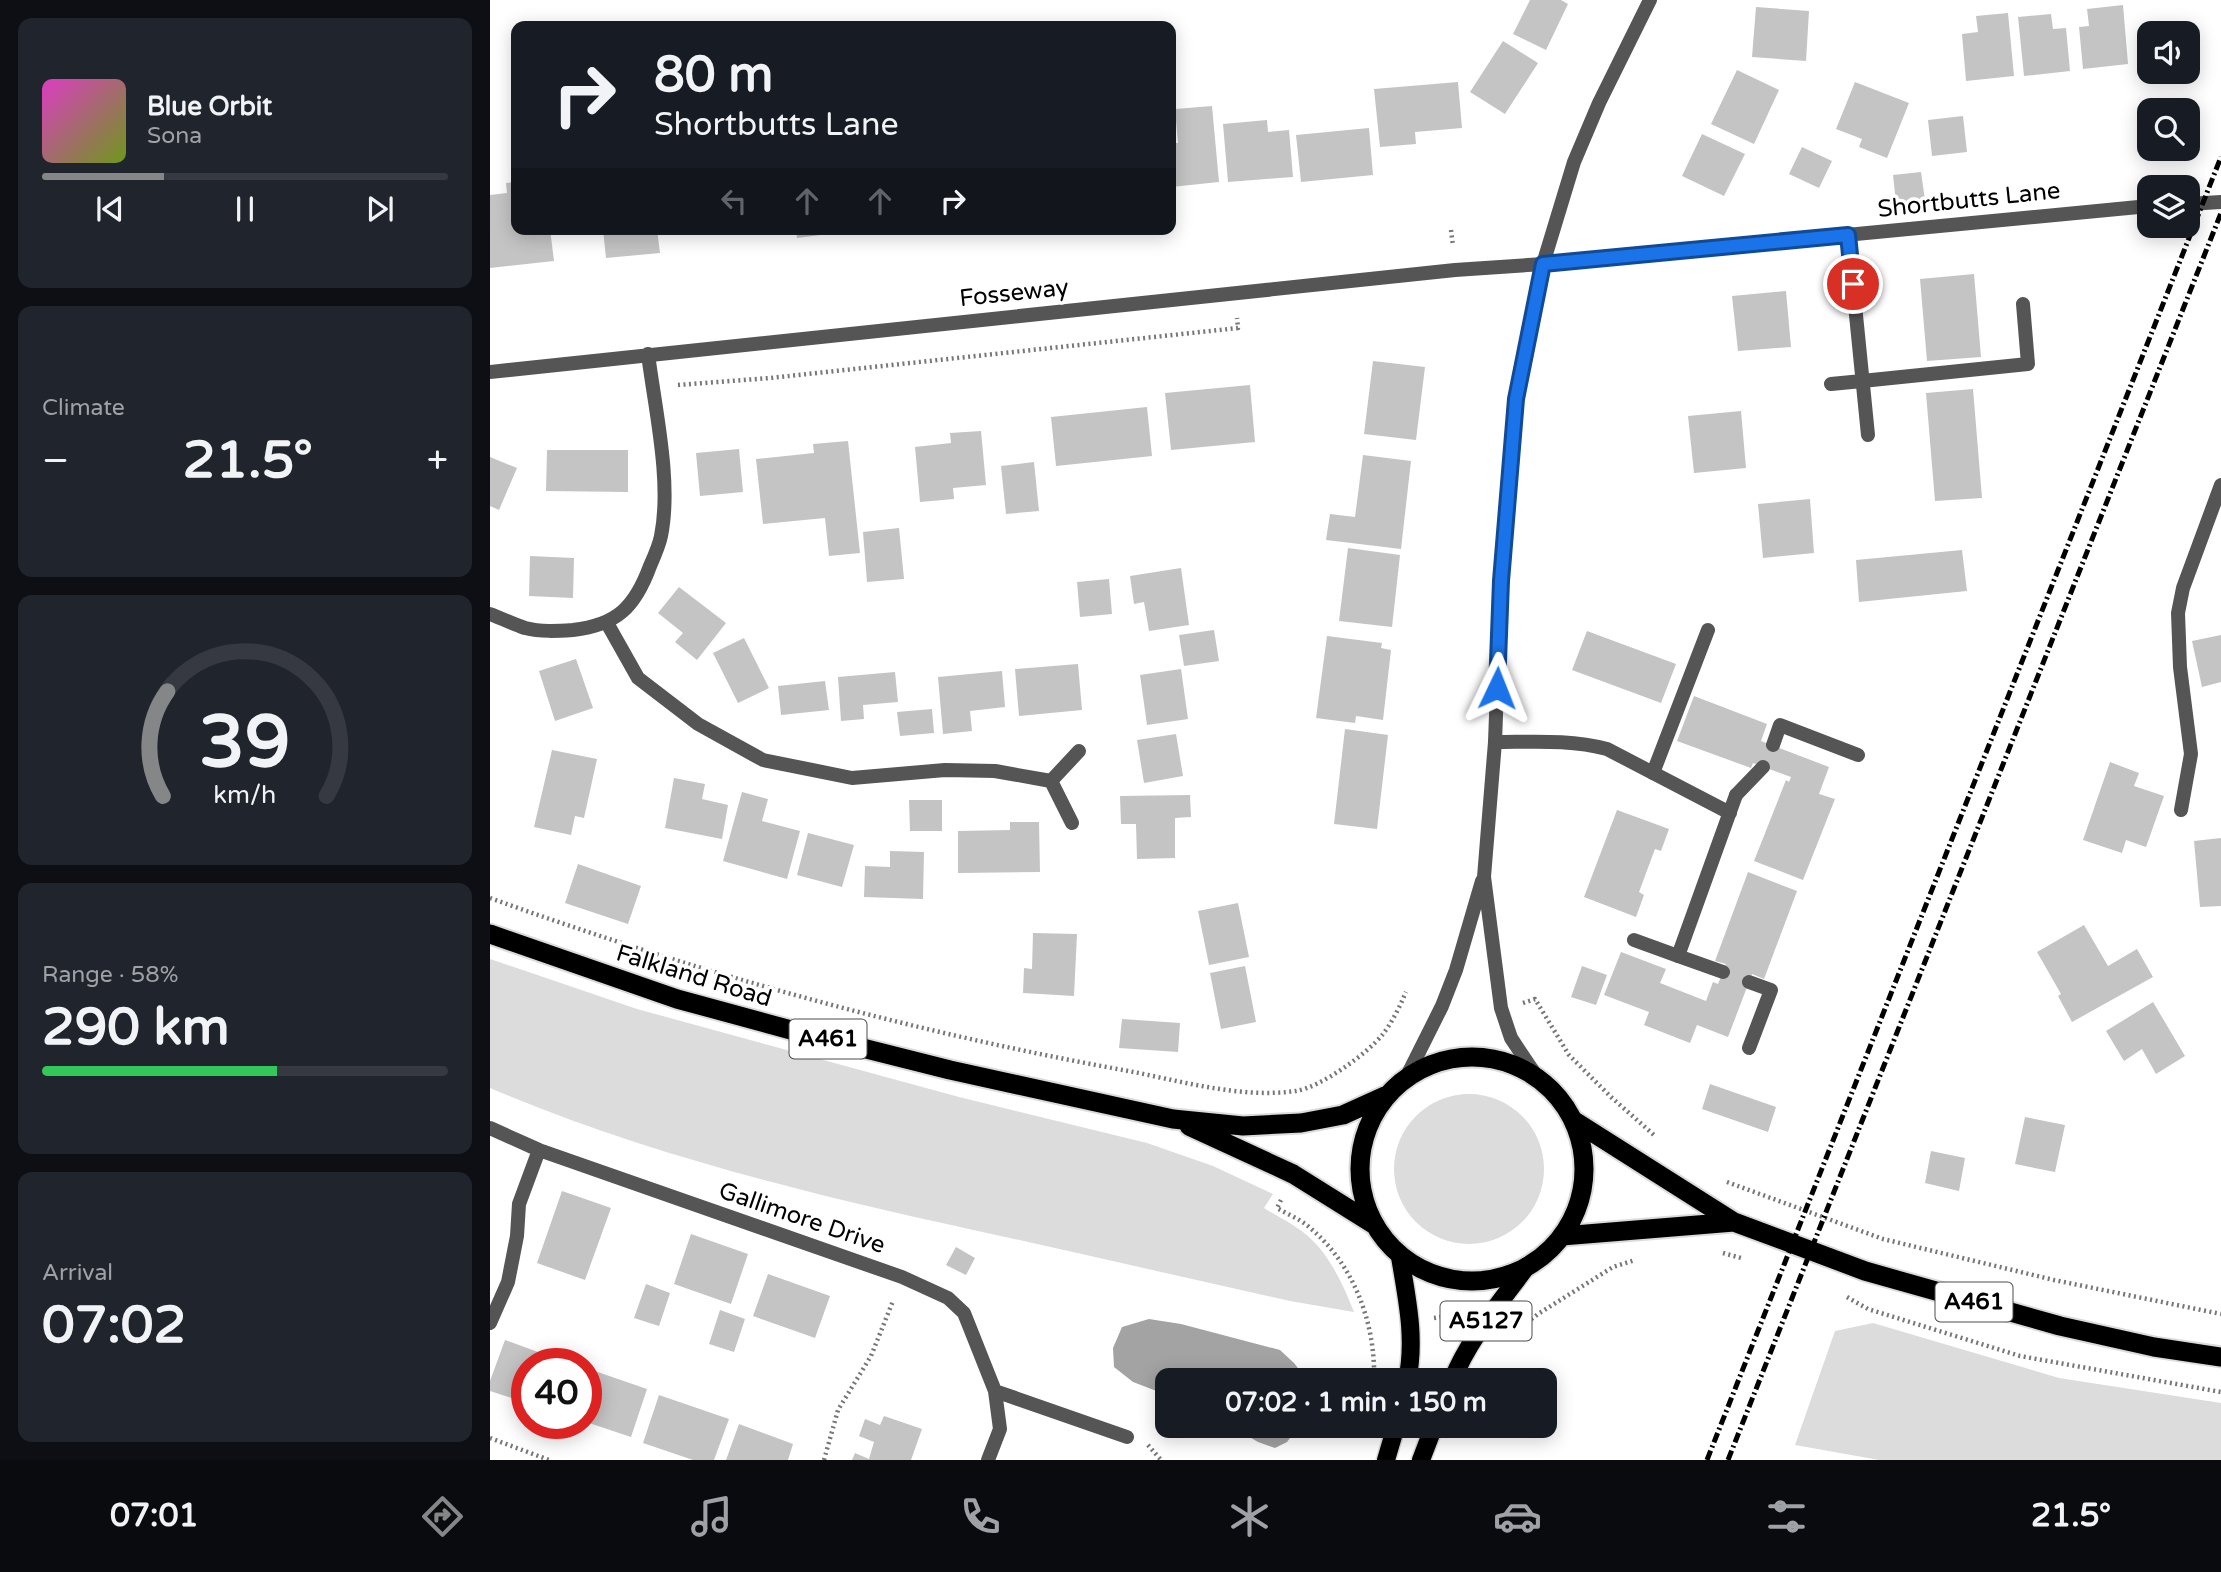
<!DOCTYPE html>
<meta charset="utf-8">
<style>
body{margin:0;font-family:"Varela Round",sans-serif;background:#20242c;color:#f1f3f6;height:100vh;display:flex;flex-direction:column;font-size:26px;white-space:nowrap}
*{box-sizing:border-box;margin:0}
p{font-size:23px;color:#9ea1a6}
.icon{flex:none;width:38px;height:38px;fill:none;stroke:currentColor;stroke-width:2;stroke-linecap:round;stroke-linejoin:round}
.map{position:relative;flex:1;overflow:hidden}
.sheet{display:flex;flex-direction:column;gap:18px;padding:18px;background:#0d0f14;width:490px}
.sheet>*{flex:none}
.top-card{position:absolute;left:21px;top:21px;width:665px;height:214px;border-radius:14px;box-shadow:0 4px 18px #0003;background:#171b24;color:#f1f3f6;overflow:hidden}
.buttons{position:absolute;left:1647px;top:21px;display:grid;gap:14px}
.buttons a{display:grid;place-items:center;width:63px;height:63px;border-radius:14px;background:#171b24;box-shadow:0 4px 18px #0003;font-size:35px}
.speed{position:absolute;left:21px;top:1348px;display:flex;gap:14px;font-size:35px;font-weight:700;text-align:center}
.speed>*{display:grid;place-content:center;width:91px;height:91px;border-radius:50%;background:#171b24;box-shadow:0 4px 18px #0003;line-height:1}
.speed .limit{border:10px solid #d22;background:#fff;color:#111}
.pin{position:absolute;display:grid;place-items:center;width:60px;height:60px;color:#fff;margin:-30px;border:4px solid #fff;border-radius:50%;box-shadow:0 2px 7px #0007}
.me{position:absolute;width:77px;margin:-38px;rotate:2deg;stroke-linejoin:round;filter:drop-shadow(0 0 5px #0008)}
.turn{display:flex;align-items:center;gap:24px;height:147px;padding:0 28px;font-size:32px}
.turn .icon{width:91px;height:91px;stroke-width:2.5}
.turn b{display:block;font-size:49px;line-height:60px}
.lanes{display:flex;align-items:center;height:66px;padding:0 28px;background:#0003;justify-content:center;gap:35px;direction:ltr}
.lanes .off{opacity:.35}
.big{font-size:52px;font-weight:700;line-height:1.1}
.sheet .card{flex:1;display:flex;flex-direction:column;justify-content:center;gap:10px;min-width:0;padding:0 24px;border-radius:14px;background:#20242c}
.sheet .dial{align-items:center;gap:0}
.dial svg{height:182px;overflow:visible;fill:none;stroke:#363941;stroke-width:7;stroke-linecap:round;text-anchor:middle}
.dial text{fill:#f1f3f6;stroke:none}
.song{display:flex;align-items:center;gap:21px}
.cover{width:84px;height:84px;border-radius:10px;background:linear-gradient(135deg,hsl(310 70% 55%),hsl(80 70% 35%))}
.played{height:7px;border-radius:4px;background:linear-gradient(90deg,#858687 30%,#363941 30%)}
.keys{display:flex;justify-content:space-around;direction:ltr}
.heat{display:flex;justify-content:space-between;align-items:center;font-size:38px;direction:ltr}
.charge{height:10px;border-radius:5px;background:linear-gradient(90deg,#34c759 58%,#363941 0)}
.trip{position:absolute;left:665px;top:1368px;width:402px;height:70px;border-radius:14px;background:#171b24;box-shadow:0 4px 18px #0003;font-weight:700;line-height:70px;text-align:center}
.menu{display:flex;height:112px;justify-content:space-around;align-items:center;background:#090b0e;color:#9ea1a6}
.menu .icon{width:49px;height:49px}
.menu .on{color:#858687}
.menu b{font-size:32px;color:#f1f3f6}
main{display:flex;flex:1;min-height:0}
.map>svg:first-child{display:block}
</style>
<main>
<section class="sheet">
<div class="card">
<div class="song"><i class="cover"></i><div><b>Blue Orbit</b><p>Sona</p></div></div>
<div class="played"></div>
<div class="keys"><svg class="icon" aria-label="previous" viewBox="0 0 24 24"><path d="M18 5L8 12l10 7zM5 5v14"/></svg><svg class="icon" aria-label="pause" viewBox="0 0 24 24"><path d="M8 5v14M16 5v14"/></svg><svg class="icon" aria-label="next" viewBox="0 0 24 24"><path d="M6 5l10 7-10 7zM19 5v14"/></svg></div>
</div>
<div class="card"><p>Climate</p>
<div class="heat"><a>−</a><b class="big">21.5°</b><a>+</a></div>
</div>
<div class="card dial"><svg viewBox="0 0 100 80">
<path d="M14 69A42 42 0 1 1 86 69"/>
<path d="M14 69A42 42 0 0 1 16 23" stroke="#858687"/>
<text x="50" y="56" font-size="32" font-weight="700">39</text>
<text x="50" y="72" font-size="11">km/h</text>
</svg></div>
<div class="card"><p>Range · 58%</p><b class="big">290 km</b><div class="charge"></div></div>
<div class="card"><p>Arrival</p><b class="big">07:02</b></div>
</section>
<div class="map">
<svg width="1731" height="1460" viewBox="0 0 1731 1460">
<rect width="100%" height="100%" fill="#fff"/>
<!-- green -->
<path fill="#dcdcdc" d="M0,959L147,1009L469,1097L657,1143L723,1166L783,1194L774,1208C787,1216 801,1223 813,1232C838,1251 853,1284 864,1312L800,1301C707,1280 613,1259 520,1238C344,1200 167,1159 0,1088Z
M904 1169a75 75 0 1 1 150 0a75 75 0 1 1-150 0Z
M1383,1323L1569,1378L1731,1403V1460H1389L1305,1445L1345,1331Z"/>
<!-- water -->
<path fill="#a3a3a3" d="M659,1319L691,1324L790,1350L804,1363L818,1381H677V1395L643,1382L624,1367L623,1348L632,1327Z
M741,1426H809L797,1442L785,1448L768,1442Z"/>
<!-- building -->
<path fill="#c4c4c4" d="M1040,0H1071L1078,4L1056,50L1023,34Z
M1633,5L1638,64L1593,69L1589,27L1599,26L1597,9Z
M1266,7L1319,11L1316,61L1262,57Z
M1518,13L1524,76L1476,81L1472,34L1488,32L1486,16Z
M1561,14L1563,29L1576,28L1580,71L1534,76L1528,17Z
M1653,29L1670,32L1659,33V54L1648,52Z
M1013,41L1048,63L1015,114L980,92Z
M1247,70L1289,90L1264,144L1221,124Z
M968,82L972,128L925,132L926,144L890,147L884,89Z
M1365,82L1419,103L1397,158L1369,147L1372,139L1346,129Z
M722,106L729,182L681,187V143H688L685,109Z
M1473,116L1477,152L1442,156L1438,120Z
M777,120L778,132L799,130L803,177L738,182L733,124Z
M879,128L883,175L811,182L806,135Z
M1212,134L1255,154L1234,196L1192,176Z
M1312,147L1342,161L1329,188L1299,174Z
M1431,172L1435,200L1406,203L1403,175Z
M26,182V229H60L64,261L0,268V195L17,193L16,183Z
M113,229H167L170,253L116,258Z
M306,229H362V231L307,238Z
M1484,274L1491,357L1437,361L1430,279Z
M1296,291L1301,347L1248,351L1242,296Z
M883,361L935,367L926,440L874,434Z
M760,385L765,442L681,450L675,393Z
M1483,389L1492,498L1445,501L1436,393Z
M657,407L662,456L566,466L561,417Z
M1251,411L1256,468L1204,473L1198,416Z
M491,431L496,485L463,488L464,499L430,502L425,447L461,443L460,433Z
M358,441L370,553L339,556L335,518L273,524L266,459L324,453L323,444Z
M249,449L253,492L210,496L206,453Z
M57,450H138V492L56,491Z
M873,455L921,461L911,549L836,540L840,514L865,517Z
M0,457L27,468L9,510L0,506Z
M544,462L549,511L516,514L511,466Z
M1320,499L1324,553L1273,558L1268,504Z
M409,528L414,579L377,582L373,532Z
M858,548L910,555L902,627L849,621Z
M1472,550L1477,591L1369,602L1366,560Z
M40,556L84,558L83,598L39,596Z
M691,568L699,625L659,631L654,602L644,604L640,576Z
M619,579L622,614L590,617L587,582Z
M189,587L236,623L207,660L185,642L193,633L168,613Z
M724,630L729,661L694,666L689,635Z
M1097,631L1186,664L1171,703L1082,670Z
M1731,635V682L1712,687L1702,641Z
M837,636L892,643L891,648L901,650L893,720L866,716L865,723L826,718Z
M254,638L279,688L248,703L223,653Z
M86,659L103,708L65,721L49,671Z
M588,664L592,710L529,716L525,669Z
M691,669L698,719L657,725L650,675Z
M512,671L515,707L480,711L482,731L453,734L448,677Z
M405,672L408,702L373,705L374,719L351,721L348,677Z
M335,681L339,710L291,715L288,686Z
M1204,696L1277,724L1271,741L1339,767L1329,794L1345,799L1313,880L1264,861L1296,780L1299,782L1301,777L1263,763L1261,768L1187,741Z
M442,709L444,733L410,736L407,712Z
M855,729L898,735L887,829L844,824Z
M686,734L693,776L654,783L647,740Z
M62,750L107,759L94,818L85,816L81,835L44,827Z
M1620,762L1649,773L1644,786L1674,796L1656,847L1636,840L1632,853L1593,840Z
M184,778L215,784L212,799L238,805L232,839L175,828Z
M252,792L278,799L272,821L310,831L297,879L233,861Z
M700,795L701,817L685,818V858L647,859L646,824H631L630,796Z
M419,800H452V831H420Z
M1127,810L1179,829L1171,851L1165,849L1149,892L1154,895L1146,917L1094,897Z
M520,822H549L550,872L468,873V831L520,830Z
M318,833L364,845L352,887L307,875Z
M1731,838V906L1710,907L1704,841Z
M400,851L434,852L433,899L374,897L375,866L400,867Z
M88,864L151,886L138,924L75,903Z
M1258,872L1307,891L1274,979L1262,974L1238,1037L1207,1025L1200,1043L1154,1025L1159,1012L1114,995L1131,952L1176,969L1170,983L1216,1001L1223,982L1228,984L1236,964L1225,961Z
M748,903L759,957L719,965L708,911Z
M1594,925L1618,966L1647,949L1663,977L1582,1022L1568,996L1571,994L1547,952Z
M543,933L587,934L584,996L533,993L534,968L542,969Z
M755,966L766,1022L731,1029L720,973Z
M1092,966L1117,975L1106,1005L1081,997Z
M1663,1002L1695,1056L1666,1074L1652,1049L1634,1061L1616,1031Z
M632,1019L690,1023L688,1052L629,1048Z
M1220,1084L1286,1107L1278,1132L1212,1109Z
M1535,1117L1575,1125L1565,1172L1525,1164Z
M1441,1151L1475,1158L1469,1191L1435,1183Z
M72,1191L121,1208L95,1280L47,1263Z
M201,1234L258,1254L241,1304L184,1284Z
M466,1247L485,1258L476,1275L456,1265Z
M278,1274L340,1296L325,1338L263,1316Z
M156,1284L180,1293L169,1326L144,1318Z
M230,1310L255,1319L244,1352L219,1344Z
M15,1340L78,1363H37V1403L0,1391V1381Z
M96,1368L157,1389L141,1437L96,1422Z
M169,1395L239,1419L224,1460H203L153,1443Z
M394,1416L432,1429L421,1460H362L365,1453L379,1459L384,1442L369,1436L375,1419L390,1425Z
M249,1424L303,1444L298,1460H236Z"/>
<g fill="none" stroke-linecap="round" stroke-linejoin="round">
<defs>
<path id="primary" d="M910,1257C917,1299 926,1339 917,1381
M962,1381C979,1338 1010,1303 1037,1266
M896,1460L906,1426
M931,1460L944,1426"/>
<path id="trunk" d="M0,934L187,999L301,1030L460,1070L683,1119L753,1126L811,1123L853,1115L895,1096
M870 1169a112 112 0 1 1 224 0a112 112 0 1 1-224 0Z
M1083,1120L1244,1222L1375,1271L1570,1326L1664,1347L1731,1357
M699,1126L803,1174L883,1224
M1072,1236L1244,1222"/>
</defs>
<!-- primary casing -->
<use href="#primary" stroke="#dbdbdb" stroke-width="21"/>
<!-- trunk casing -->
<use href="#trunk" stroke="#dbdbdb" stroke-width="23"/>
<!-- path -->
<path stroke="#777" stroke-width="4.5" stroke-dasharray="2 3.5" stroke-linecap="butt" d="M961,230L963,246
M188,385L280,378L748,328L747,318
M0,898C206,972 417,1031 633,1070C688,1080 749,1099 806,1091C831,1087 877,1054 893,1034C903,1021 910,1006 916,992
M1033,1003L1045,999L1079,1055L1121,1097L1164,1135
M1237,1182L1393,1239L1564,1280L1731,1314
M791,1200L787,1208C797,1214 810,1219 819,1227C864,1264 886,1324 884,1381
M1233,1253L1251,1258
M1357,1297L1378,1309L1530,1356L1731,1392
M944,1318L957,1316L965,1321
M1024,1333L1048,1314L1123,1267L1145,1260
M0,1438L59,1460
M658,1445L671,1460
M334,1460L348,1410L381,1356L403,1301"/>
<!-- service -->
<path stroke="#555" stroke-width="14" d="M1372,381L1538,364L1533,304
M1283,745L1290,725L1368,755
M1163,773L1218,630
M1246,795L1273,767
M1691,810L1701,754L1690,667L1688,613L1693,588L1731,485
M1188,956L1233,972
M1259,1048L1281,990L1259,982"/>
<!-- minor -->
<path stroke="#555" stroke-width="14" d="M1698,204L1731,202
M1358,235L1378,435
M0,372L965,270L1053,264L1659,206
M1341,384L1372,381
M0,614C11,618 23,624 35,628C51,632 67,631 83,630C127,625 145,607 160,566C164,557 169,546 171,536C182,482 165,409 158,354
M117,623L148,678L208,724L273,760L362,778L455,770L505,771L561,781
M1005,742C1042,742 1080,739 1117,749L1240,813
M582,823L561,781L589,751
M1144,940L1188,956L1246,795
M0,1128L49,1150L412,1277L458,1298L474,1313L505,1391L510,1429L498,1460
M0,1323L18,1282L27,1236L29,1204L49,1150
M505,1391L637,1437"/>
<!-- tertiary -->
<path stroke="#555" stroke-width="14" d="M917,1076L952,1006L966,970L992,881
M1047,1077L1021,1038L1011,1008L994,877L1005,742L1011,581L1025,399L1053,264L1084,162L1109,103L1160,0"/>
<!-- primary -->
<use href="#primary" stroke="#000" stroke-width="18"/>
<!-- trunk -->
<use href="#trunk" stroke="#000" stroke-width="19"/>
<!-- rail -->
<path stroke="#000" stroke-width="5" stroke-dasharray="10 3.5 2 3.5" stroke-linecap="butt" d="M1217,1460L1731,157
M1238,1460L1731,213"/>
</g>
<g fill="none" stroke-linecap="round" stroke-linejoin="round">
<defs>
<path id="route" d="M1007,688L1011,581L1026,399L1053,264L1358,235L1363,284"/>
</defs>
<!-- route casing -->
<use href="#route" stroke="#114b97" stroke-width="18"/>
<!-- route -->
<use href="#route" stroke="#1a73e8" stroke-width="12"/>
</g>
<g text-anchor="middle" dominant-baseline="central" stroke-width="7" stroke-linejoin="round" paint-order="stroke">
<!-- shield labels -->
<g fill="#fff" stroke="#4c4c4c" stroke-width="2">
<rect x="299.5" y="1019.5" width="77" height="39" rx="5"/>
<rect x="1445.5" y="1282.5" width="77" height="39" rx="5"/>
<rect x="950.5" y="1301.5" width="91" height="39" rx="5"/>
</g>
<g font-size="23" font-weight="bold" fill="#000">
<text x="338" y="1039">A461</text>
<text x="1484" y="1302">A461</text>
<text x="996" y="1321">A5127</text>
</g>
<!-- street labels -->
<g font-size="24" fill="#000" stroke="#fff">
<text transform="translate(1479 200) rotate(-6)">Shortbutts Lane</text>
<text transform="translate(524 293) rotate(-6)">Fosseway</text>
<text transform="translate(204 976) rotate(17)">Falkland Road</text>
<text transform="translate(312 1218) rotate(19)">Gallimore Drive</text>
</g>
</g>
</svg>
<div class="buttons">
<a><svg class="icon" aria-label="sound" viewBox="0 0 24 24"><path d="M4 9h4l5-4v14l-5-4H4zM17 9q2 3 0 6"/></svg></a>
<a><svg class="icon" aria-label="search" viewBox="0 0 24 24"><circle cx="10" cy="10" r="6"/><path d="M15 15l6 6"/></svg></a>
<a><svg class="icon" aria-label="layers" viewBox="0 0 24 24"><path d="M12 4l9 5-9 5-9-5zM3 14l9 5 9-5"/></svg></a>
</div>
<div class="speed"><div class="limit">40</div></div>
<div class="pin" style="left:1363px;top:284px;background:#d93025"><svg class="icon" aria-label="arrive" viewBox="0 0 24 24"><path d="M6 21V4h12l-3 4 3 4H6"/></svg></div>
<svg class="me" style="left:1007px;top:688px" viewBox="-20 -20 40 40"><path d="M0-17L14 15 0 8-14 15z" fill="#1a73e8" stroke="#fff" stroke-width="4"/></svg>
<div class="trip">07:02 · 1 min · 150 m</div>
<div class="top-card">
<div class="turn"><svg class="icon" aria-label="right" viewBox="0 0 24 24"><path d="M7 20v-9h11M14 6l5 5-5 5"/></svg><div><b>80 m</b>Shortbutts Lane</div></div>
<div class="lanes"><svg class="icon off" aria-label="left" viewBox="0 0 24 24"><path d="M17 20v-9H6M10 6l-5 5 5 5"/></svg><svg class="icon off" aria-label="ahead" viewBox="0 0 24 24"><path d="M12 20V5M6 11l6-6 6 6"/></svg><svg class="icon off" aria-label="ahead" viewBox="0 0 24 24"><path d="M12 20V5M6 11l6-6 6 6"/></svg><svg class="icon" aria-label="right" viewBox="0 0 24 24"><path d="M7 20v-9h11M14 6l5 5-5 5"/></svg></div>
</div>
</div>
</main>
<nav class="menu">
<b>07:01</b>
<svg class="icon on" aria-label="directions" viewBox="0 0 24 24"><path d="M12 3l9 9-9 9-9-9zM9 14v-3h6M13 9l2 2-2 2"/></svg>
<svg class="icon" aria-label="music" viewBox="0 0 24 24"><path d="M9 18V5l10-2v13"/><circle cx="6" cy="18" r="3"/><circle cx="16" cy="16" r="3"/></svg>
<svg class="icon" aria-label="phone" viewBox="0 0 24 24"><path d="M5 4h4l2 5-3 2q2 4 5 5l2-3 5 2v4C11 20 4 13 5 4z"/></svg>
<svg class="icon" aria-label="climate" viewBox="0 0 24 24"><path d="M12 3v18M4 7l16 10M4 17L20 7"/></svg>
<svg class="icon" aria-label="car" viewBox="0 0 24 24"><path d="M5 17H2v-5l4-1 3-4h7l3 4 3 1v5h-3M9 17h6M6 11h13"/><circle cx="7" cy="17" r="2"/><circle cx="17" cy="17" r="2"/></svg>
<svg class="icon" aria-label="filters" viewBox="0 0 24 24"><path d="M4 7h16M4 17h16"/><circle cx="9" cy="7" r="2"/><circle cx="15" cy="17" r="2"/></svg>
<b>21.5°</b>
</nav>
